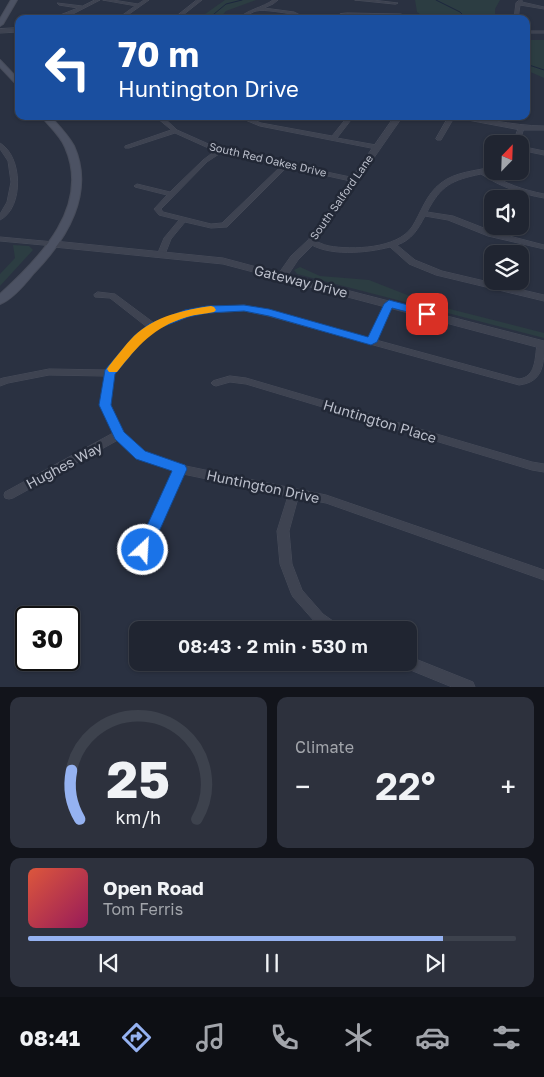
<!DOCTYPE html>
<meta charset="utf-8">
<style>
body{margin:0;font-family:"Golos Text",sans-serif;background:#2d313d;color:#f1f3f6;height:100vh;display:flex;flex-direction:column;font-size:19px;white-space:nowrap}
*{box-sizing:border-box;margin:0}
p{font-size:16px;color:#a2a5ab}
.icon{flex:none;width:28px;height:28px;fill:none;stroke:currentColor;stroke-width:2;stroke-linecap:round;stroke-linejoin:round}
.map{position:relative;height:687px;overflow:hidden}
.panel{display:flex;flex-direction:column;gap:10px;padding:10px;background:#12141b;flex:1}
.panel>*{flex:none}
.guide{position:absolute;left:15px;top:15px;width:515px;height:105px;border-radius:10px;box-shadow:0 1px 4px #0004,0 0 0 1px #3d424d;background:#1a4fa0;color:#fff;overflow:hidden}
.needle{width:32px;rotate:23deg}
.controls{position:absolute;left:484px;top:135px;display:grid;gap:10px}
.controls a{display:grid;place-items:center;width:45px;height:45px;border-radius:10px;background:#202531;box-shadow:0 1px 4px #0004,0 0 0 1px #3d424d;font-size:25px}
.speed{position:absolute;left:15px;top:606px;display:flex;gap:10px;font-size:25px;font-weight:700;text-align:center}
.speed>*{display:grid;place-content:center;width:65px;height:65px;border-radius:50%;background:#202531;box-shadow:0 1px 4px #0004,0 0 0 1px #3d424d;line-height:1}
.speed .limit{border:2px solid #111;border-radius:8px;background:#fff;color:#111}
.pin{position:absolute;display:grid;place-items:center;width:42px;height:42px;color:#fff;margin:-21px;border-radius:10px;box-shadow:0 2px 8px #0006}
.me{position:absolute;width:55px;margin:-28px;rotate:25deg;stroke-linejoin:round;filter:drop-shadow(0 0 4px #0008)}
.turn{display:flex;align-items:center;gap:18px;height:105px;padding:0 20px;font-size:22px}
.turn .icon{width:65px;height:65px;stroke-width:2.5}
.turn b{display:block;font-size:35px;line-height:42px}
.big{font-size:38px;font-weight:600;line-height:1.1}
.panel .card{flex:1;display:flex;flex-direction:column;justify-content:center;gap:8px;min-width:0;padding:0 18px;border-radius:10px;background:#2d313d}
.panel .dial{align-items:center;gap:0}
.dial svg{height:130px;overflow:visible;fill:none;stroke:#3d424d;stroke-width:7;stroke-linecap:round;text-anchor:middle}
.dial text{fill:#f1f3f6;stroke:none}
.song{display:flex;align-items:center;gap:15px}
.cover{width:60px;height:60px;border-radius:8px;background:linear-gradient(135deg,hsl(10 70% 55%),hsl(330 70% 35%))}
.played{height:5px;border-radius:2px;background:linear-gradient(90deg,#95b2f1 85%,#3d424d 85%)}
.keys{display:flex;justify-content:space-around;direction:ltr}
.heat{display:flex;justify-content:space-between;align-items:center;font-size:28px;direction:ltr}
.panel .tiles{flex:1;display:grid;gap:10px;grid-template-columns:1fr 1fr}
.card:last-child{grid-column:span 2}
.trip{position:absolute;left:129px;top:621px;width:288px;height:50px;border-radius:10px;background:#202531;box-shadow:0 1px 4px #0004,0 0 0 1px #3d424d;font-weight:600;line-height:50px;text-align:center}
.tab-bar{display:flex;height:80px;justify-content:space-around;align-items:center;background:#0d0f14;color:#a2a5ab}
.tab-bar .icon{width:35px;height:35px}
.tab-bar .active{color:#95b2f1}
.tab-bar b{font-size:22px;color:#f1f3f6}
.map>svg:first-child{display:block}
</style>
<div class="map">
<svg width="544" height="687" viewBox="0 0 544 687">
<rect width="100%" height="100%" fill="#2a3141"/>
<!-- green -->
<path fill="#2c3d42" d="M225,0H256L226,11L219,19H198Z
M415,0H500L495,9V19H427L417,12Z
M526,40H544V78L526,70Z
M13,245L29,246L33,250L0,286V274L15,258Z
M300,267L320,276L369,280L430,304L544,333V338L297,274L294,270Z"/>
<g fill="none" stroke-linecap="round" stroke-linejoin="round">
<!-- stream -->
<path stroke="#1d273e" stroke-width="1" d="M436,0L460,12L467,19
M208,19L226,4L242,0
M526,64L544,70"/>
<defs>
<path id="minor" d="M95,0H100L69,16L57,18L55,17L78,8L59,5L57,3L82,6Z
M103,0H113L138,4L144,0H149L122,19H117L135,6Z
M197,0H202L178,19H173Z
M273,0H278L273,4L264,8L294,12L300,15L299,19H295L296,16L293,14C283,13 265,9 256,11C249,13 245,19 238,19C248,9 262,8 273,0Z
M355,0H373L398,3L396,4Z
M520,0H522V2L544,7V9L520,5L518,19H514L516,3Z
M347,13L401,14L403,15L401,16L347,15L343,16L341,19H337L340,14Z
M526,31H544V33H526Z
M155,116H162L177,130L222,150L355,178L358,180L355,182L287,167L227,227L211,228L185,222L171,239L164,257H158L157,255L164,238L179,220L159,215L154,209L167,195L135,187L134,186L137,184L170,192L203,160L215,151L175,133L129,148H125V146L171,130ZM221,153L281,166L222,223L211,224L163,212L161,209L207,162Z
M236,116H245L261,123L332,136L348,116H354L337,138L376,145L379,147L376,149L260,126Z
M449,116H455L441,140H437L436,139Z
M519,127L524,128L519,144H513Z
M0,143C23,156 24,208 0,220V214L7,202L11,182L8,161L0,149Z
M520,146L544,151V155L520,150Z
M492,167V171L488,172C505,184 524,190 544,194V198C521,194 501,187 481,174C452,180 441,185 427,212L453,216L494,232L544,245V249L488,236L448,220L425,216C418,229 412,240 397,245L415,260L442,271L544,295V301L436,275L409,264L390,247C367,253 327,257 307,242L311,240C317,241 323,245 329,246C352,250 397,249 412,227C421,213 426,194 441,183C455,172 475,171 492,167Z
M0,237L54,242L58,244L54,246L0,241Z
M98,292L115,294L154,323L185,311L207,307L244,305L269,310L369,338L385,304L389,301L393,304L376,340L519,379C536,377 535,358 537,344L538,342H544C544,363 544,382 519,385L268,316L244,311L207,313L187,316L156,329L141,341L114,374L110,405L123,433L145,452L181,465L326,495L544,570V580L326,503L298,498L289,531L292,564L302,590L323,614L340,626L342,630H326L315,622L293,597L291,593L280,564L277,531L288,496L183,474L147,554L143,555L139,554L137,550L174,471L137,458L118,440L13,498L9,499L5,498L4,495L5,492L113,433L100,405L105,376L49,375L8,383L0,386V379L3,378L49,369L108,370L135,337L147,327L110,298L95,297L94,295Z
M230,376L246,378L532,462L544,464V472L532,470L246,384L230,382L216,386L213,385L211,383L213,381Z
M408,656L473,682L475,687H452L403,667L402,662H408Z"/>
<path id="tertiary" d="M19,28V32L0,33V29Z
M395,116H403L314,244L298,260L288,275L544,341V349L223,264L54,247L49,244L54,241L223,258L279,273L291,256L308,240Z
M447,116C480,116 511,126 544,126V130H521Z"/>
<path id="secondary" d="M11,0H17L3,24L0,26V19Z
M0,60L19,80V87L0,67Z
M41,116H50C58,125 68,135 74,146C95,193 67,239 34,273C26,283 12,300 0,304V294C41,257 91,206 65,147C60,135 49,126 41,116Z"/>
</defs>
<!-- minor casing -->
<use href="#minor" stroke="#474c5a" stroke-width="1"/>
<!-- tertiary casing -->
<use href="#tertiary" stroke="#474c5a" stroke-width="1"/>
<!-- secondary casing -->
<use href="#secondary" stroke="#474c5a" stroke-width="2"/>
<!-- minor -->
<use href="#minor" fill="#3e4351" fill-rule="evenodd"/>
<!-- tertiary -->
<use href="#tertiary" fill="#3e4351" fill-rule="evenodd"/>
<!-- secondary -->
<use href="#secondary" fill="#4c5263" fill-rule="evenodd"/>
</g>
<!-- route -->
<path fill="#1a73e8" stroke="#114b97" d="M389,300L431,311L432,314L427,317L392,308L377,342L371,345L269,316L244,311L207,313L188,317L157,329L142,341L115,374L111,405L124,432L145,451L185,465L187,469L149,554L143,556L138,554L136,550L172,471L136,459L115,439L99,405L105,370L134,336L149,324L185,310L207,306L244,305L269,309L368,337L384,304Z"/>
<!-- slow -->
<path fill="#f59e0b" d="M211,306L214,307L216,310L214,312C205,314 196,314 187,317C153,327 138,346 117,372H109L107,369L109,366C117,356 125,345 134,336C155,316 184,310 211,306Z"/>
<g text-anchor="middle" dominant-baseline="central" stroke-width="5" stroke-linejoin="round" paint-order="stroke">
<!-- far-street labels -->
<g font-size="11" fill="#bbbfcb" stroke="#222836">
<text transform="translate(268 159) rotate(13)">South Red Oakes Drive</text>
<text transform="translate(341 197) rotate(-55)">South Salford Lane</text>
</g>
<!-- street labels -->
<g font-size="14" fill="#bbbfcb" stroke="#222836">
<text transform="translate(301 281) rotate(14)">Gateway Drive</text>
<text transform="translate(380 421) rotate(17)">Huntington Place</text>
<text transform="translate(64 465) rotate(-28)">Hughes Way</text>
<text transform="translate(263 486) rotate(12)">Huntington Drive</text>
</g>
</g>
</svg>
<div class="controls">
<a><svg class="needle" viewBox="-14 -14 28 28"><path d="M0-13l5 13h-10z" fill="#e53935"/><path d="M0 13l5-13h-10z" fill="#a2a5ab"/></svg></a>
<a><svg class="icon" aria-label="sound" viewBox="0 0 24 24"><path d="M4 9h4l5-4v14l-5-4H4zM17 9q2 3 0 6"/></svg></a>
<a><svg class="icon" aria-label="layers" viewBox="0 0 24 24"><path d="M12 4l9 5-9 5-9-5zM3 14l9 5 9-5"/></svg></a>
</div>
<div class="speed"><div class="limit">30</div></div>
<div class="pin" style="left:427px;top:314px;background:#d93025"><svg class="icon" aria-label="arrive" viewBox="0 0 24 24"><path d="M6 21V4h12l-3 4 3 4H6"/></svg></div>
<svg class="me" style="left:143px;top:550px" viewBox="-20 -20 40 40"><circle r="17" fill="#1a73e8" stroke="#fff" stroke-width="3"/><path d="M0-11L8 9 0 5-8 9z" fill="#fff"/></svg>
<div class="trip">08:43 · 2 min · 530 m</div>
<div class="guide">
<div class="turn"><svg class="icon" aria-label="left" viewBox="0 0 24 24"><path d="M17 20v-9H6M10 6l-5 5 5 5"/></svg><div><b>70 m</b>Huntington Drive</div></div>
</div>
</div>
<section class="panel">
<div class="tiles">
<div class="card dial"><svg viewBox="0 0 100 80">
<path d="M14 69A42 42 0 1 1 86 69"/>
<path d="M14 69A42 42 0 0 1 9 39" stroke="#95b2f1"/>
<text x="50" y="56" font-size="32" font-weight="700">25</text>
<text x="50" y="72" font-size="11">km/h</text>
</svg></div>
<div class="card"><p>Climate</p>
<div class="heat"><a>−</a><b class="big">22°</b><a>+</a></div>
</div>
<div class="card">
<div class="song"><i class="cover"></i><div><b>Open Road</b><p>Tom Ferris</p></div></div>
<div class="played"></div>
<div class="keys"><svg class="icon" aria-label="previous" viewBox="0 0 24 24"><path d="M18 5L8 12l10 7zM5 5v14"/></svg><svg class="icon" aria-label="pause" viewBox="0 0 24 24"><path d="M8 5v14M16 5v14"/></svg><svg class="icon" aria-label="next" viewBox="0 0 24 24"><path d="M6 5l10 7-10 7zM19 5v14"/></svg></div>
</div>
</div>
</section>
<nav class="tab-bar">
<b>08:41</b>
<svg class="icon active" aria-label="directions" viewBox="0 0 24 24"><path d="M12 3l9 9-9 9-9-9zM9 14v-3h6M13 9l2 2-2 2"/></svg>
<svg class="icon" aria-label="music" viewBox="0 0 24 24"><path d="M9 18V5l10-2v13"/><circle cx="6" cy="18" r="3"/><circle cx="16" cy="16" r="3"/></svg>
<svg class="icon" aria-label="phone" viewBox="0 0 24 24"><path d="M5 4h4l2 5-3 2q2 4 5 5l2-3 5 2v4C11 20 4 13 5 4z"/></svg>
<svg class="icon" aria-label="climate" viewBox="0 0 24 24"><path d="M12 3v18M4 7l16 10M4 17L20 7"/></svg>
<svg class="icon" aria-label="car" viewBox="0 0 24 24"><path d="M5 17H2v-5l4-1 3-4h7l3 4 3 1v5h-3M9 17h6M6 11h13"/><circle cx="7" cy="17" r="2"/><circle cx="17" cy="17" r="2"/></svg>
<svg class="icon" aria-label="filters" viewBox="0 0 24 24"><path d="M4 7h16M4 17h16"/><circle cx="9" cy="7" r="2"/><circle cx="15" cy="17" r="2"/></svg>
</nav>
